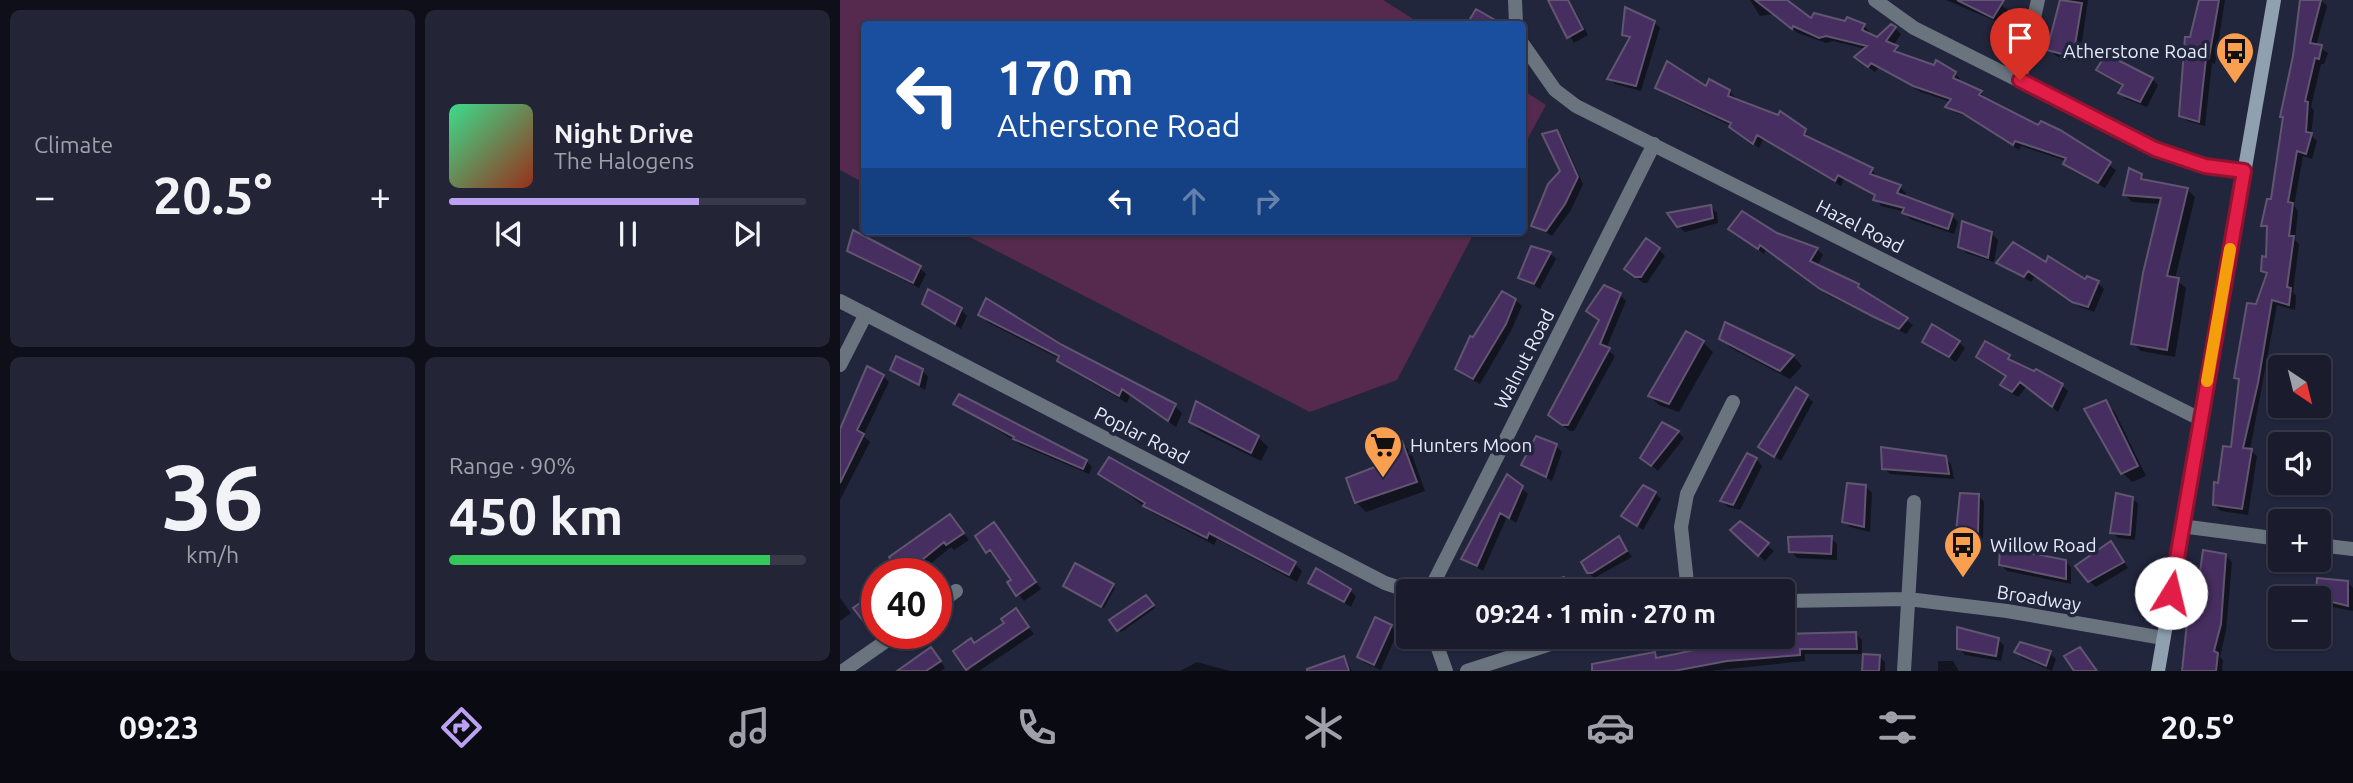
<!DOCTYPE html>
<meta charset="utf-8">
<style>
body{margin:0;font-family:Ubuntu,sans-serif;background:#232536;color:#f1f3f6;height:100vh;display:flex;flex-direction:column;font-size:26px;white-space:nowrap}
*{box-sizing:border-box;margin:0}
p{font-size:23px;color:#9fa1aa}
.icon{flex:none;width:38px;height:38px;fill:none;stroke:currentColor;stroke-width:2;stroke-linecap:round;stroke-linejoin:round}
.map{position:relative;flex:1;overflow:hidden}
.sheet{display:flex;flex-direction:column;gap:10px;padding:10px;background:#0e0f19;width:840px}
.sheet>*{flex:none}
.guide{position:absolute;left:21px;top:21px;width:665px;height:214px;border-radius:7px;box-shadow:0 2px 5px #0004,0 0 0 2px #383a4a;background:#1a4fa0;color:#fff;overflow:hidden}
.needle{width:46px;rotate:145deg}
.controls{position:absolute;left:1428px;top:355px;display:grid;gap:14px}
.controls a{display:grid;place-items:center;width:63px;height:63px;border-radius:7px;background:#1a1c2e;box-shadow:0 2px 5px #0004,0 0 0 2px #383a4a;font-size:35px}
.speed{position:absolute;left:21px;top:558px;display:flex;gap:14px;font-size:35px;font-weight:700;text-align:center}
.speed>*{display:grid;place-content:center;width:91px;height:91px;border-radius:50%;background:#1a1c2e;box-shadow:0 2px 5px #0004,0 0 0 2px #383a4a;line-height:1}
.speed .limit{border:10px solid #d22;background:#fff;color:#111}
.pin{position:absolute;display:grid;place-items:center;width:60px;height:60px;color:#fff;margin:-72px -30px;border-radius:50% 50% 50% 0;rotate:-45deg;box-shadow:0 0 7px #0007}
.pin .icon{rotate:45deg}
.me{position:absolute;width:77px;margin:-38px;rotate:9deg;stroke-linejoin:round;filter:drop-shadow(0 0 5px #0008)}
.turn{display:flex;align-items:center;gap:24px;height:147px;padding:0 21px;font-size:32px}
.turn .icon{width:91px;height:91px;stroke-width:2.5}
.turn b{display:block;font-size:49px;line-height:60px}
.lanes{display:flex;align-items:center;height:66px;padding:0 21px;background:#0003;justify-content:center;gap:35px;direction:ltr}
.lanes .off{opacity:.35}
.big{font-size:52px;font-weight:700;line-height:1.1}
.sheet .widget{flex:1;display:flex;flex-direction:column;justify-content:center;gap:10px;min-width:0;padding:0 24px;border-radius:10px;background:#232536}
.sheet .dial{align-items:center;gap:0}
.dial b{font-size:91px;line-height:1}
.song{display:flex;align-items:center;gap:21px}
.cover{width:84px;height:84px;border-radius:10px;background:linear-gradient(135deg,hsl(150 70% 55%),hsl(10 70% 35%))}
.played{height:7px;border-radius:4px;background:linear-gradient(90deg,#bca0f2 70%,#383a4a 70%)}
.keys{display:flex;justify-content:space-around;direction:ltr}
.heat{display:flex;justify-content:space-between;align-items:center;font-size:38px;direction:ltr}
.charge{height:10px;border-radius:5px;background:linear-gradient(90deg,#34c759 90%,#383a4a 0)}
.sheet .tiles{flex:1;display:grid;gap:10px;grid-template-columns:repeat(2,1fr)}
.trip{position:absolute;left:556px;top:579px;width:399px;height:70px;border-radius:7px;background:#1a1c2e;box-shadow:0 2px 5px #0004,0 0 0 2px #383a4a;font-weight:700;line-height:70px;text-align:center}
.tab-bar{display:flex;height:112px;justify-content:space-around;align-items:center;background:#0a0b12;color:#9fa1aa}
.tab-bar .icon{width:49px;height:49px}
.tab-bar .active{color:#bca0f2}
.tab-bar b{font-size:32px;color:#f1f3f6}
main{display:flex;flex:1;min-height:0}
.map>svg:first-child{display:block}
</style>
<main>
<section class="sheet">
<div class="tiles">
<div class="widget"><p>Climate</p>
<div class="heat"><a>−</a><b class="big">20.5°</b><a>+</a></div>
</div>
<div class="widget">
<div class="song"><i class="cover"></i><div><b>Night Drive</b><p>The Halogens</p></div></div>
<div class="played"></div>
<div class="keys"><svg class="icon" aria-label="previous" viewBox="0 0 24 24"><path d="M18 5L8 12l10 7zM5 5v14"/></svg><svg class="icon" aria-label="pause" viewBox="0 0 24 24"><path d="M8 5v14M16 5v14"/></svg><svg class="icon" aria-label="next" viewBox="0 0 24 24"><path d="M6 5l10 7-10 7zM19 5v14"/></svg></div>
</div>
<div class="widget dial"><b>36</b><p>km/h</p></div>
<div class="widget"><p>Range · 90%</p><b class="big">450 km</b><div class="charge"></div></div>
</div>
</section>
<div class="map">
<svg width="1513" height="671" viewBox="0 0 1513 671">
<rect width="100%" height="100%" fill="#22263d"/>
<!-- green -->
<path fill="#552a4e" d="M0,0H543L581,24H24V183L0,170Z
M683,90L706,105L683,147Z
M118,231H635L557,380L470,412Z"/>
<!-- shadow -->
<path fill="#0007" d="M710,0H729L748,35L734,43Z
M910,0H938L971,20L1006,23L1008,19L1024,26L1030,32L1028,35L1037,39L1055,28L1061,34L1053,46L1061,55L1114,73L1120,79L1119,82L1141,92L1145,100L1199,128L1219,132L1276,170L1265,188L1231,170L1225,164L1226,161L1181,146L1179,150L1130,118L1114,112L1108,107L1111,102L1081,92L1038,68L1035,72L1023,63L1026,49L993,41L986,43L958,33L934,14L920,16Z
M1106,0H1154L1168,10L1160,23Z
M1222,0H1248L1239,62L1216,56L1209,49Z
M1360,0H1385L1375,64L1372,63L1365,126L1347,121L1341,115L1351,39Z
M1462,0H1481L1487,6L1476,46L1488,53L1484,64H1481L1471,107L1474,110L1471,135L1477,141L1472,159L1463,156L1454,206L1458,211L1455,240L1459,244L1453,292L1456,296L1455,310L1437,305L1410,450L1417,456L1408,515L1381,511L1374,505L1392,449L1401,382L1396,377L1428,276L1423,270L1428,259V230L1423,225L1433,201L1445,119L1442,117L1455,56Z
M814,22L820,28L801,91L775,84L769,78L790,40L783,34Z
M1258,70L1312,79L1318,85L1307,107L1286,99L1280,93L1284,87Z
M817,87L889,91L895,97L894,100L964,131L970,139L1032,169L1037,178L1060,187L1066,193L1064,198L1112,216L1118,222L1114,234L1070,219L1065,212L1041,206L1036,197L1004,179L1001,186L923,139L919,148L891,126L823,93Z
M716,132L723,139L743,184L731,210L712,236L693,225L723,171Z
M1301,176L1308,182L1347,189L1355,197L1335,279L1346,288L1335,357L1301,351L1293,343L1321,204L1292,202L1284,194Z
M871,207L877,213L878,223L845,232L838,226Z
M891,229L977,249L983,255L977,266L1018,286L1073,325L1066,334L988,295L926,249L924,254Z
M1151,233L1158,240L1154,262L1126,253L1120,246Z
M692,248L710,253L716,259L700,289L680,277Z
M9,250L80,268L86,274L79,288L15,256Z
M819,250L825,256L807,283H803L793,274Z
M1159,263L1206,265L1246,281L1258,283L1264,289L1254,312L1240,307L1195,276L1191,282Z
M780,295L786,301L766,349L775,356L734,431H730L716,420L760,321L748,311Z
M675,300L682,306L671,331L640,384L623,375L617,369L634,340Z
M84,303L121,309L127,316L121,329Z
M140,314L222,347L335,406L342,413L336,427L290,395L287,403L227,368L220,359L147,322Z
M881,339L953,356L962,366L950,379L891,348Z
M863,342L873,352L839,412L819,405L810,396Z
M1085,342H1119L1125,348L1116,362Z
M1146,343L1169,356L1174,364L1221,385L1228,391L1218,412L1187,386L1178,397L1168,391L1162,385L1167,377L1138,356Z
M52,370H82L88,377L85,390Z
M43,376L49,382L23,436L30,442L0,500V431Z
M967,396L973,402L941,461L921,447Z
M1265,402L1275,412L1306,476L1292,482L1282,472Z
M357,403L418,437L428,447L421,461L360,431L351,422Z
M116,404L246,461L252,467L249,474L181,445Z
M838,432L844,438L818,471L802,458Z
M561,443L571,452L585,491L526,512L516,502Z
M716,446L722,452L712,481L684,464Z
M1105,458L1111,464L1114,479L1050,474L1044,468Z
M916,459L922,466L900,510L888,507L882,501Z
M270,460L454,563L462,571L457,582L377,539L374,545L313,513L261,474Z
M668,476L688,494L676,523L667,517L643,571L623,559Z
M1025,486L1032,493L1030,532L1010,527L1004,521Z
M815,493L821,499L803,530L783,516Z
M1138,495L1144,502L1143,538H1124L1118,532Z
M1292,498L1298,504L1295,540L1278,538L1272,532Z
M110,516L129,540L114,550L111,547L78,574H63L51,557Z
M900,523L934,551L925,561L893,530Z
M160,531L201,589L184,601L169,583L173,580L156,556L154,557L148,551Z
M779,538L792,557L754,578L748,572Z
M991,538L997,544V560L957,558L951,551Z
M1271,543L1288,568L1256,587L1249,581Z
M1386,556L1392,562L1386,631L1380,657L1383,660L1382,671H1341L1349,615L1356,617Z
M1225,561L1231,567V584L1167,571L1161,565Z
M724,579L732,592H685Z
M1479,580L1508,583L1513,588V611L1484,605L1478,598Z
M631,581L652,592H626Z
M470,582L509,590L516,596L511,607Z
M273,585L275,588L264,608L227,588Z
M37,593V623L31,627L25,621Z
M0,598L11,613L0,621Z
M309,600L315,608L281,632L278,629Z
M176,611L194,634L139,671H129L135,645L166,624Z
M551,626L557,633L541,670L525,663L519,657Z
M1016,634L1022,640V654H965V661L870,671H762L815,654L820,659L902,640L907,645Z
M1158,639L1164,646L1161,661L1125,655L1119,648Z
M1176,652L1210,653L1216,659L1212,671L1182,658Z
M97,656L105,668L101,671H61Z
M1039,656L1045,662V671H1023Z
M504,658L512,671H465Z
M1098,661H1113L1119,671H1098Z
M357,662L390,671H340Z"/>
<!-- building -->
<path fill="#472e61" stroke="#615570" stroke-width="2" d="M708,0H728L743,29L727,38Z
M915,0H947L971,18L974,13L1005,21L1007,17L1025,24L1022,30L1037,37L1051,24L1056,27L1046,41L1058,46L1054,51L1094,65L1096,60L1116,72L1113,78L1142,91L1139,95L1198,125L1201,121L1220,130L1271,162L1258,183L1223,164L1226,158L1175,141L1173,145L1122,113L1105,107L1111,99L1073,86L1031,63L1028,67L1014,57L1027,46L986,36L979,38L953,26L952,29Z
M1117,0H1164L1153,18Z
M1220,0L1242,3L1233,57L1207,50Z
M1359,0H1379L1369,58H1366L1359,122L1339,116L1345,37H1350Z
M1460,0H1481L1470,43L1482,45L1479,59L1475,58L1465,101L1468,102L1466,132L1472,133L1466,154L1457,151L1448,202L1453,203L1449,236H1454L1447,287L1451,288L1449,305L1432,300L1418,383L1403,448L1412,449L1402,509L1373,505L1374,482L1378,483L1383,446L1391,447L1399,379L1394,378L1407,303L1416,304L1427,273L1421,271L1422,256L1426,257L1427,226H1421L1427,199H1431L1443,117H1440L1453,56Z
M785,7L815,21L796,86L767,79L790,37L782,35Z
M636,9L662,24H627Z
M1266,54L1313,78L1300,102L1278,93L1283,85L1256,70Z
M827,61L866,86L869,79L890,90L888,96L938,115L940,111L966,129L964,135L1033,168L1030,174L1061,185L1057,193L1113,214L1108,229L1062,213L1064,208L1033,200L1035,195L998,175L995,181L917,135L913,144L889,127L891,123L815,88Z
M717,130L738,177L725,204L706,231L691,226L708,184L720,171L702,134Z
M1289,168L1302,174L1301,179L1348,188L1327,276L1339,278L1327,350L1291,344L1303,273L1321,198L1283,195Z
M871,205L873,218L837,227L827,213Z
M902,211L937,233L978,248L970,261L1019,284L1018,287L1068,318L1059,329L1032,316L980,289L920,245L918,249L888,229Z
M1122,221L1152,232L1148,258L1118,247Z
M13,230L81,266L73,283L7,251Z
M806,238L820,248L801,277H795L784,269Z
M1173,242L1206,262L1208,256L1245,279L1247,276L1259,281L1248,307L1232,302L1188,271L1184,277L1156,263Z
M691,246L711,252L694,284L678,278Z
M764,285L781,293L760,344L770,348L728,425H722L708,415L759,320L746,311Z
M88,289L122,308L115,324L82,304Z
M662,291L676,299L666,324L633,379L615,369L630,336L633,337Z
M146,298L222,345L336,404L328,421L282,389L279,396L217,361L219,356L138,315Z
M885,322L954,355L940,371L879,339Z
M1092,324L1120,341L1109,357L1082,342Z
M846,331L864,341L829,404L808,396Z
M1145,341L1170,355L1168,359L1194,371L1196,369L1223,384L1212,407L1180,382L1172,392L1160,385L1166,376L1136,357Z
M56,356L83,369L79,385L50,370Z
M27,366L44,375L17,430L24,434L0,483V429Z
M956,387L968,395L934,457L918,447Z
M119,394L247,460L243,469L173,439L174,437L113,404Z
M1266,400L1298,466L1281,474L1244,409Z
M356,401L419,436L411,453L349,422Z
M822,422L839,431L811,466L800,458Z
M696,436L717,444L706,477L681,465Z
M562,441L577,482L515,503L506,478L540,465L537,447Z
M1041,447L1106,456L1109,474L1042,469Z
M907,453L917,458L893,505L880,501Z
M269,457L456,562L449,575L369,533L367,538L303,506L305,503L258,474Z
M667,474L683,486L669,518L660,513L637,566L621,559Z
M1007,483L1026,485L1024,527L1002,522Z
M803,485L816,492L797,526L781,516Z
M1120,493L1139,494L1138,532H1116Z
M1276,493L1293,497L1290,535L1270,533Z
M110,514L124,533L106,545L104,542L66,573H60L49,557Z
M900,521L929,543L918,556L890,530Z
M154,522L196,582L176,596L167,582L171,580L150,550L146,553L135,536Z
M779,536L787,551L752,573H747L741,562Z
M992,536L991,554L949,552L948,537Z
M1271,541L1284,562L1248,582L1235,566Z
M1160,547L1226,560V579L1159,565Z
M1363,550L1386,554L1381,624L1374,651L1378,653L1376,671H1342L1348,613L1354,614Z
M235,563L274,584L261,607L223,586Z
M476,568L511,589L504,602L468,583Z
M724,577L729,592H687V589Z
M1477,578L1508,581V606L1476,598Z
M37,591V613L24,622L13,608Z
M306,595L314,605L277,631L269,620Z
M176,608L189,627L126,670L113,651L131,638L134,643L164,623L161,619Z
M535,617L552,625L534,665L517,657Z
M1117,627L1159,638L1156,656L1117,649Z
M1016,632L1017,649H960V655L887,661L834,671H752V664L815,652L816,658L836,654L854,650L853,645L875,640L903,638V643L942,640L943,634Z
M1180,642L1211,651L1206,666L1174,652Z
M91,647L101,661L86,671H57Z
M1240,647L1257,671H1234L1224,656Z
M1023,654L1040,655L1039,671H1022Z
M504,656L509,671H467V669Z"/>
<g fill="none" stroke-linecap="round" stroke-linejoin="round">
<!-- street -->
<path stroke="#6a747e" stroke-width="14" d="M675,0L676,24
M1035,0L1074,28L1315,149L1365,166L1404,171
M682,43L715,90L736,106L1360,419
M1180,80L1198,0
M0,301L545,583L566,590H590
M0,365L26,314
M1341,526L1440,539
M1479,545L1513,549
M589,592L814,144
M848,592L841,527L847,494L893,402
M943,601L1068,599L1167,611L1323,638
M96,605L116,591
M594,637L606,671
M3,671L56,634
M627,671L732,637
M1064,671L1074,502"/>
<!-- secondary -->
<path stroke="#8fa0b0" stroke-width="14" d="M1318,671L1434,0"/>
</g>
<g fill="none" stroke-linecap="round" stroke-linejoin="round">
<defs>
<path id="route" d="M1180,80L1315,149L1365,166L1404,171L1331,593"/>
</defs>
<!-- route casing -->
<use href="#route" stroke="#92132f" stroke-width="18"/>
<!-- route -->
<use href="#route" stroke="#e11d48" stroke-width="12"/>
<!-- slow -->
<path stroke="#f59e0b" stroke-width="12" d="M1367,381L1390,249"/>
</g>
<!-- icons -->
<defs>
<symbol id="bus-pin" viewBox="-11 -11 22 30"><path d="M0 17L-7.5 6A9.5 9.5 0 1 1 7.5 6Z" fill="#fa9f4f" stroke="#22263d"/><path d="M-5-6H5V4H4V6H2V4H-2V6H-4V4H-5ZM-3.5-4V0h7V-4ZM-3.5 1.2v1.5H-2V1.2ZM2 1.2v1.5H3.5V1.2Z" fill="#111"/></symbol>
<symbol id="supermarket-pin" viewBox="-11 -11 22 30"><path d="M0 17L-7.5 6A9.5 9.5 0 1 1 7.5 6Z" fill="#fa9f4f" stroke="#22263d"/><path d="M-6-5.5h2.5l.6 2H6L4.5 2H-2.5L-4.4-4H-6ZM-1.5 3.2a1.3 1.3 0 1 0 .1 0ZM3 3.2a1.3 1.3 0 1 0 .1 0Z" fill="#111"/></symbol>
</defs>
<g fill-rule="evenodd">
<use href="#bus-pin" x="1373" y="29" width="44" height="60"/>
<use href="#supermarket-pin" x="521" y="423" width="44" height="60"/>
<use href="#bus-pin" x="1101" y="523" width="44" height="60"/>
</g>
<g text-anchor="middle" dominant-baseline="central" stroke-width="7" stroke-linejoin="round" paint-order="stroke">
<!-- poi labels -->
<g font-size="19" fill="#e6e9f9" stroke="#22263d" text-anchor="start">
<text x="1368" y="51" text-anchor="end">Atherstone Road</text>
<text x="570" y="445">Hunters Moon</text>
<text x="1150" y="545">Willow Road</text>
</g>
<!-- street labels -->
<g font-size="19" fill="#e6e9f9" stroke="#22263d">
<text transform="translate(1020 226) rotate(27)">Hazel Road</text>
<text transform="translate(684 359) rotate(-63)">Walnut Road</text>
<text transform="translate(302 435) rotate(27)">Poplar Road</text>
<text transform="translate(1199 598) rotate(9)">Broadway</text>
</g>
</g>
</svg>
<div class="controls">
<a><svg class="needle" viewBox="-14 -14 28 28"><path d="M0-13l5 13h-10z" fill="#e53935"/><path d="M0 13l5-13h-10z" fill="#9fa1aa"/></svg></a>
<a><svg class="icon" aria-label="sound" viewBox="0 0 24 24"><path d="M4 9h4l5-4v14l-5-4H4zM17 9q2 3 0 6"/></svg></a>
<a>+</a>
<a>−</a>
</div>
<div class="speed"><div class="limit">40</div></div>
<div class="pin" style="left:1180px;top:80px;background:#d93025"><svg class="icon" aria-label="arrive" viewBox="0 0 24 24"><path d="M6 21V4h12l-3 4 3 4H6"/></svg></div>
<svg class="me" style="left:1331px;top:593px" viewBox="-20 -20 40 40"><circle r="19" fill="#fff"/><path d="M0-13L10 11 0 6-10 11z" fill="#e11d48"/></svg>
<div class="trip">09:24 · 1 min · 270 m</div>
<div class="guide">
<div class="turn"><svg class="icon" aria-label="left" viewBox="0 0 24 24"><path d="M17 20v-9H6M10 6l-5 5 5 5"/></svg><div><b>170 m</b>Atherstone Road</div></div>
<div class="lanes"><svg class="icon" aria-label="left" viewBox="0 0 24 24"><path d="M17 20v-9H6M10 6l-5 5 5 5"/></svg><svg class="icon off" aria-label="ahead" viewBox="0 0 24 24"><path d="M12 20V5M6 11l6-6 6 6"/></svg><svg class="icon off" aria-label="right" viewBox="0 0 24 24"><path d="M7 20v-9h11M14 6l5 5-5 5"/></svg></div>
</div>
</div>
</main>
<nav class="tab-bar">
<b>09:23</b>
<svg class="icon active" aria-label="directions" viewBox="0 0 24 24"><path d="M12 3l9 9-9 9-9-9zM9 14v-3h6M13 9l2 2-2 2"/></svg>
<svg class="icon" aria-label="music" viewBox="0 0 24 24"><path d="M9 18V5l10-2v13"/><circle cx="6" cy="18" r="3"/><circle cx="16" cy="16" r="3"/></svg>
<svg class="icon" aria-label="phone" viewBox="0 0 24 24"><path d="M5 4h4l2 5-3 2q2 4 5 5l2-3 5 2v4C11 20 4 13 5 4z"/></svg>
<svg class="icon" aria-label="climate" viewBox="0 0 24 24"><path d="M12 3v18M4 7l16 10M4 17L20 7"/></svg>
<svg class="icon" aria-label="car" viewBox="0 0 24 24"><path d="M5 17H2v-5l4-1 3-4h7l3 4 3 1v5h-3M9 17h6M6 11h13"/><circle cx="7" cy="17" r="2"/><circle cx="17" cy="17" r="2"/></svg>
<svg class="icon" aria-label="filters" viewBox="0 0 24 24"><path d="M4 7h16M4 17h16"/><circle cx="9" cy="7" r="2"/><circle cx="15" cy="17" r="2"/></svg>
<b>20.5°</b>
</nav>
